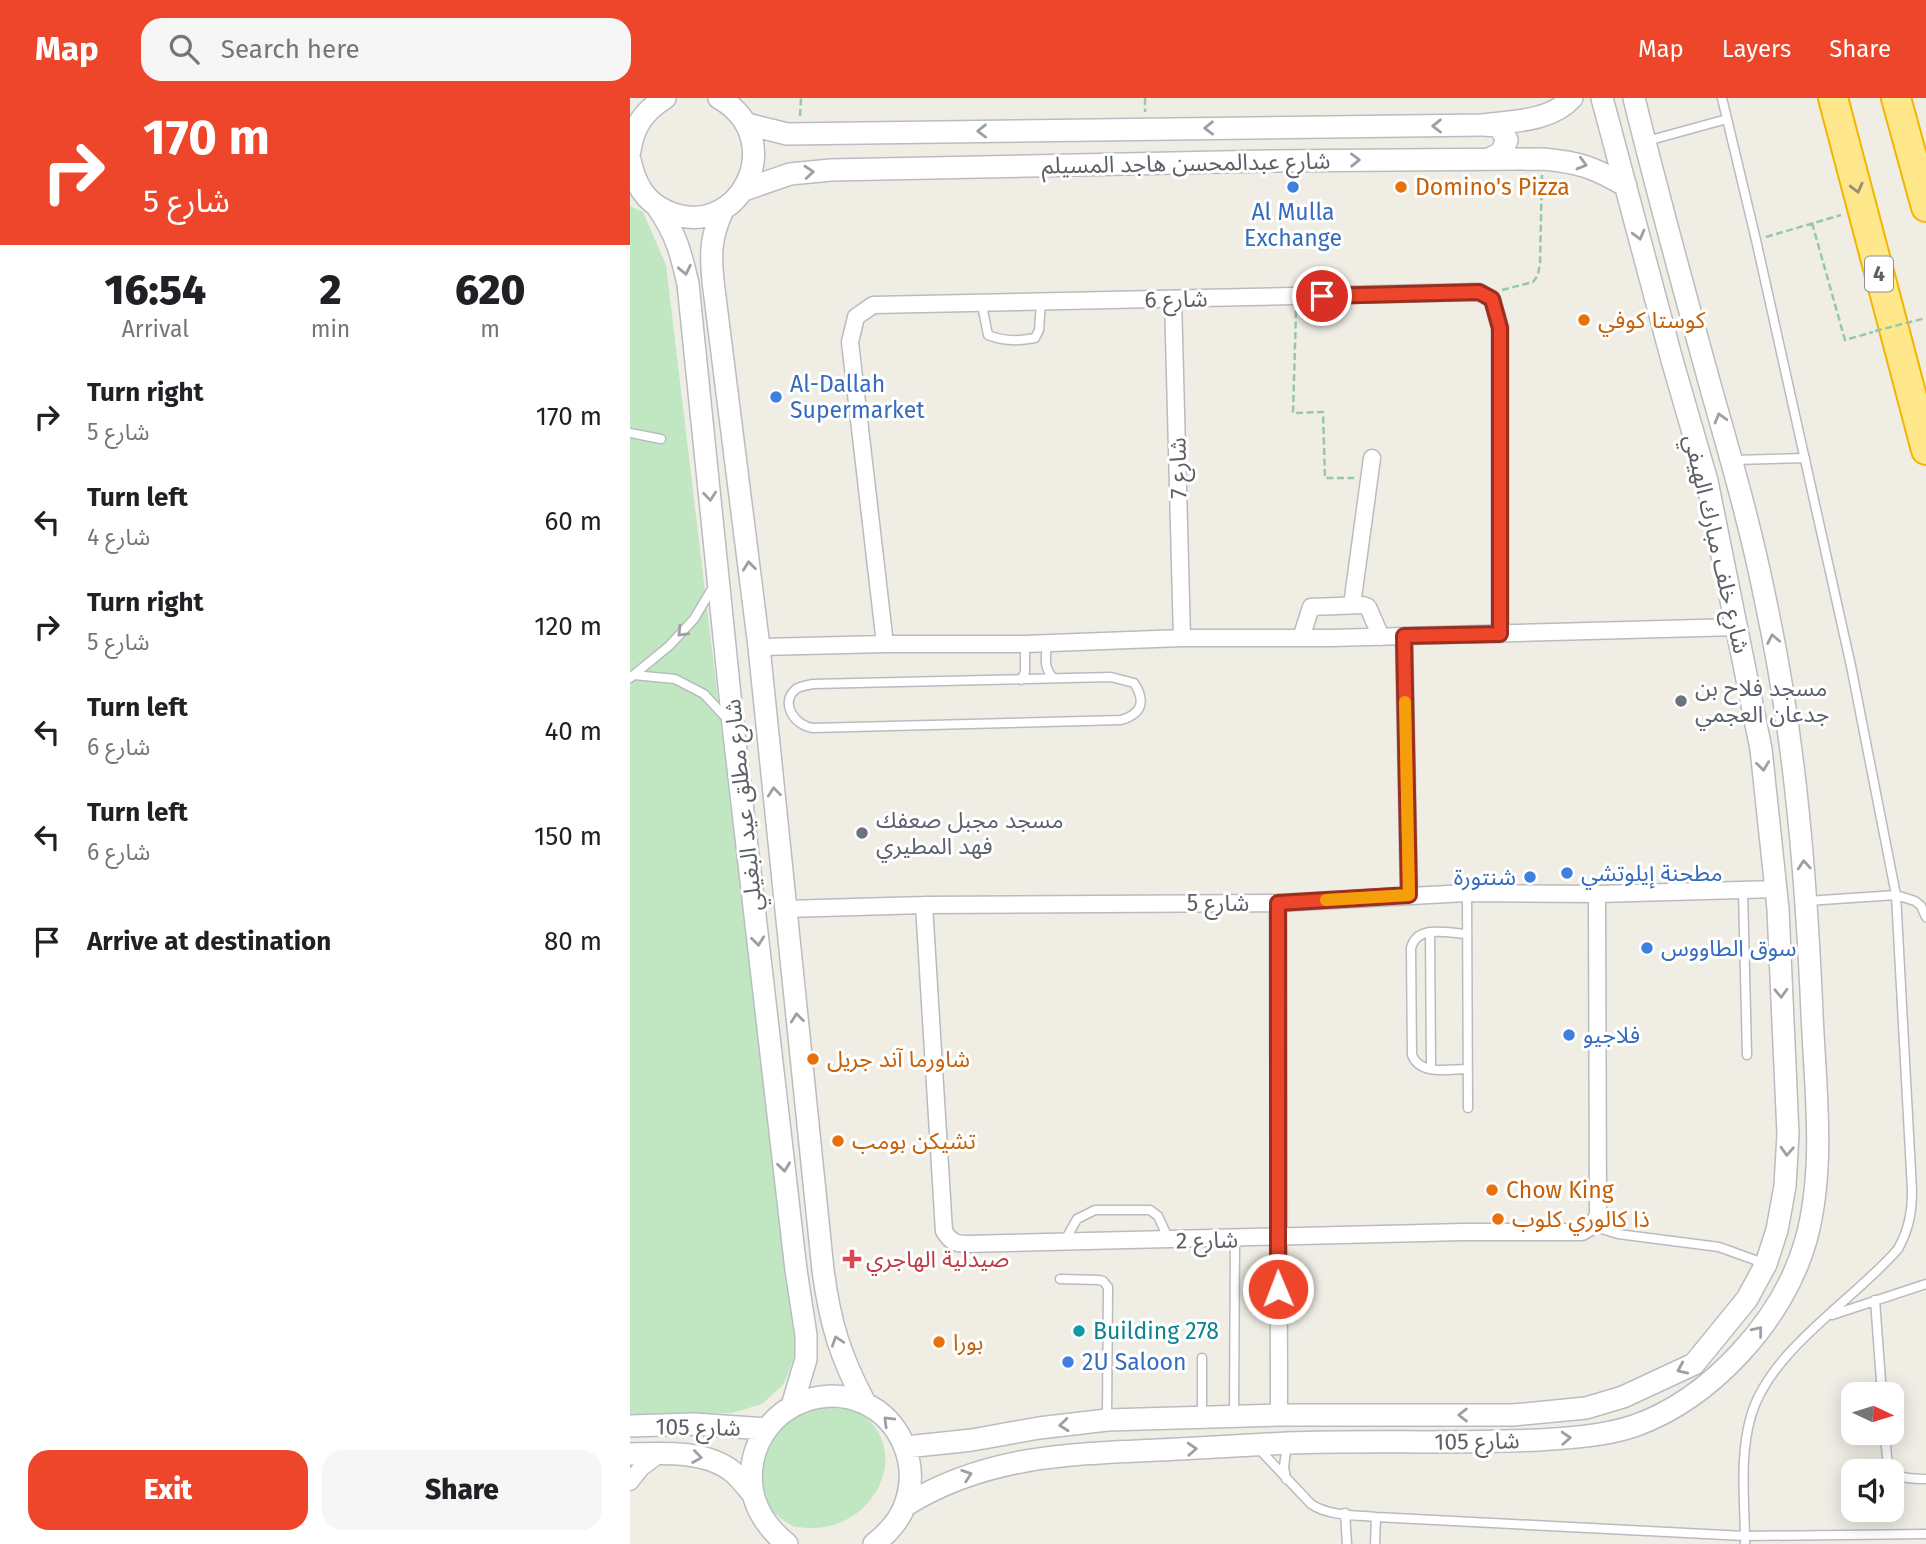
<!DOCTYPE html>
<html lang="en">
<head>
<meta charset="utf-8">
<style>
  body { margin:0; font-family:"Fira Sans","Noto Sans Arabic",sans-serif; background:#f6f6f6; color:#202124; height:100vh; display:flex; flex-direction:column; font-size:26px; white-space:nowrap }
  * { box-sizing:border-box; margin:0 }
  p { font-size:23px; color:#757577 }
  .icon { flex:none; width:38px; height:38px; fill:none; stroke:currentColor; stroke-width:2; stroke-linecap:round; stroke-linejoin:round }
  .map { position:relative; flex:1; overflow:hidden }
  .side { display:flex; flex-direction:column; background:#fff; width:630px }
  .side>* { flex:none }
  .banner { background:#ee462b; color:#fff; overflow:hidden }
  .needle { width:46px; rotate:94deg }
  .fabs { position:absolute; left:1211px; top:1284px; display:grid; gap:14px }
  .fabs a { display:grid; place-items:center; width:63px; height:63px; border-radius:14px; background:#fff; box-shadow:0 4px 18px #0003; font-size:35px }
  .pin { position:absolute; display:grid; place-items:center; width:60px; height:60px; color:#fff; margin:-30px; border:4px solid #fff; border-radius:50%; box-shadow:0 2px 7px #0007 }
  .me { position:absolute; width:77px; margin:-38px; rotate:359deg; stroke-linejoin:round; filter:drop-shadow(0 0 5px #0008) }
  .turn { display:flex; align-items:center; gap:24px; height:147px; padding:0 28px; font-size:32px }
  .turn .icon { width:91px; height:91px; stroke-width:2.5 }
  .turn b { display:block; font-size:49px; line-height:60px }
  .eta { display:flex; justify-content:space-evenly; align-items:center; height:119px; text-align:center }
  .eta b { font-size:42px; font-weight:800; line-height:49px }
  .action { display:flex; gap:14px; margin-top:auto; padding:14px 28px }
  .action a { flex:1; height:80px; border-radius:21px; background:#ee462b; color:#fff; font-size:28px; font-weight:800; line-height:80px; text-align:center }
  .action a+a { background:#f6f6f6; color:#202124 }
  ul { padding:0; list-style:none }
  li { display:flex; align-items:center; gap:21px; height:105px; padding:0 28px }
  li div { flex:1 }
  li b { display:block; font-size:26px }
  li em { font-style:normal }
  header { display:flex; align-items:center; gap:42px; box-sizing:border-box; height:98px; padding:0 35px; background:#ee462b; color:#fff }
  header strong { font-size:33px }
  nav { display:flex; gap:38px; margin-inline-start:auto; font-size:24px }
  .search { width:490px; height:63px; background:#f6f6f6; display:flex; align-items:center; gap:18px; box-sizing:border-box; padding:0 24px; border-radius:21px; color:#757577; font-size:26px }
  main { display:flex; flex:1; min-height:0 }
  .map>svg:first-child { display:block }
  .green { fill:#c0e7c2 }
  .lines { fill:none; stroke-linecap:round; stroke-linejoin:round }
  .lane-casing { stroke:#b9bbc0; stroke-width:11 }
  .street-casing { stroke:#b9bbc0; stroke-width:19 }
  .secondary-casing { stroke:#b9bcc2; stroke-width:24 }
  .highway-casing { stroke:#f3b500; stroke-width:32 }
  .path { stroke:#98c8a9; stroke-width:2.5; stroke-dasharray:7 3.5; stroke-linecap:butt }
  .lane { stroke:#fff; stroke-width:8 }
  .street { stroke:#fff; stroke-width:16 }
  .secondary { stroke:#fff; stroke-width:21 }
  .highway { stroke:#ffe88b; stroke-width:28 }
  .path-bridge { stroke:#98c8a9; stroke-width:2.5; stroke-dasharray:7 3.5; stroke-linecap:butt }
  .oneway { stroke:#9d9fa3 }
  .oneway2 { stroke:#958f72 }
  .route-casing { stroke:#9b2e1c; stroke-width:18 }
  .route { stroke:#ee462b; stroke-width:12 }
  .slow { stroke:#f59e0b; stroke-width:12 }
  .shop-dot { fill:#3f7fe0; stroke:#fff; stroke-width:2.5 }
  .food-dot { fill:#e8710a; stroke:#fff; stroke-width:2.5 }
  .worship-dot { fill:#6b7280; stroke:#fff; stroke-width:2.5 }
  .health-dot { fill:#e0444e; stroke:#fff; stroke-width:2.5 }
  .culture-dot { fill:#0f9aa8; stroke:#fff; stroke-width:2.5 }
  .labels { text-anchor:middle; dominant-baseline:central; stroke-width:6; stroke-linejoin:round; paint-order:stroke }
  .shield { fill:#fff; stroke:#8d8f93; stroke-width:2 }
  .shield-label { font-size:21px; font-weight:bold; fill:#5c5f65 }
  .street-label { font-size:23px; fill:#5c5f65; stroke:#fff }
  .food-label { font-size:23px; fill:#c56008; stroke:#fff; text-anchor:start }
  .shop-label { font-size:23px; fill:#366cbe; stroke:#fff; text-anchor:start }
  .worship-label { font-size:23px; fill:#5b616d; stroke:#fff; text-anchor:start }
  .health-label { font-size:23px; fill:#be3a42; stroke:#fff; text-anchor:start }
  .culture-label { font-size:23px; fill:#0d838f; stroke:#fff; text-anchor:start }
</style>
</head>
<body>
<header>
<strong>Map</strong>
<div class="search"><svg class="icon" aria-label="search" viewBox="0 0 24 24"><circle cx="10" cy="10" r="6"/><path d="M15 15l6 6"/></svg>Search here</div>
<nav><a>Map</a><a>Layers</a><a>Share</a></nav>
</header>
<main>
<section class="side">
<div class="banner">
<div class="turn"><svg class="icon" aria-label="right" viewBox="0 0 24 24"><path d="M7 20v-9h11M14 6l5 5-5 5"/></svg><div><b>170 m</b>شارع 5</div></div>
</div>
<div class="eta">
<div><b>16:54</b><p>Arrival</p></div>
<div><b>2</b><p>min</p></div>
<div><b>620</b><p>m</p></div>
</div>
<ul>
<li><svg class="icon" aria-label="right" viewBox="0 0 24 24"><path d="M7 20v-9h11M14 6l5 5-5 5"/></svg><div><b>Turn right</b><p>شارع 5</p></div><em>170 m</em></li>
<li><svg class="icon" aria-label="left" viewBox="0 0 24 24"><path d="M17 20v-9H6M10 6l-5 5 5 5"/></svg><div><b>Turn left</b><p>شارع 4</p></div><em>60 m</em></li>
<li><svg class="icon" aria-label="right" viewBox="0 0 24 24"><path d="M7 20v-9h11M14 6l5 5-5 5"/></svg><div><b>Turn right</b><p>شارع 5</p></div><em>120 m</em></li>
<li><svg class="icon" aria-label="left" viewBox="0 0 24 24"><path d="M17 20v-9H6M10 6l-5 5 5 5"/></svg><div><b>Turn left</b><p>شارع 6</p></div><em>40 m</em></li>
<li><svg class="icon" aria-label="left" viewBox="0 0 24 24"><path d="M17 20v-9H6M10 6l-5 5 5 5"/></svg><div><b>Turn left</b><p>شارع 6</p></div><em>150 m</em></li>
<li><svg class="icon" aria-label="arrive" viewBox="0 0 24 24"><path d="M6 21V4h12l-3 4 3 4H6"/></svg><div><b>Arrive at destination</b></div><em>80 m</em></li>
</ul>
<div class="action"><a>Exit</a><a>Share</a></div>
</section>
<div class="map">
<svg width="1296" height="1446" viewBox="0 0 1296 1446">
  <rect width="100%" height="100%" fill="#efede4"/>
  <path class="green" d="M0 108 13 114 36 167 166 1254 154 1286 132 1306 102 1315 0 1317Z
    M175 1305C188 1306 206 1304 218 1309 293 1341 245 1446 163 1428 149 1421 132 1406 128 1389 126 1376 129 1359 129 1346Z"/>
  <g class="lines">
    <defs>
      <path id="lane" d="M1092 0 1126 142 1221 568 1266 797 1282 1092C1282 1114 1279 1131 1268 1151 1224 1202 1140 1252 1121 1318 1109 1359 1115 1404 1115 1446
        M1017 43 1097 21
        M352 207 358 237C372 243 390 243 405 240L409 232 411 205
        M0 335 31 341
        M1104 362 1175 360
        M417 545C416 559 413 569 423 580
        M4 577 45 581 74 596 98 622
        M481 579 504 585C516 603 512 616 491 622L183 630C165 628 149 605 166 591 170 588 178 587 183 586Z
        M0 580 39 548 64 521 83 489
        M391 582 395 574V546
        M1113 793 1117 957
        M837 795 838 1010
        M1177 803 1266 797 1285 803 1291 808 1296 819
        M800 834 801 971
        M837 971C819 971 790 978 782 957L781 850C787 826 819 835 837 836
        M962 1128 988 1136 1089 1149 1136 1166
        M434 1144 447 1121 465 1112H520L528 1118 539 1142
        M430 1181 469 1182 473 1183 478 1189 477 1320
        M1245 1202 1252 1297
        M1202 1217 1296 1186
        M572 1317V1260
        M604 1317 605 1141
        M1255 1335C1258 1372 1255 1381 1296 1381
        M628 1350 681 1406C698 1418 725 1417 746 1419L1115 1438 1296 1436
        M656 1381 654 1369 657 1345
        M715 1415 717 1446
        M745 1446 746 1419"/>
      <path id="street" d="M543 201 552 540
        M722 507 742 360
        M774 538 779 798
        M671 540 681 509 733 507 738 509 751 539
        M255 546 220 244 226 219 243 207 849 194 862 201 870 230V536
        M129 549 255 546H395L552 540H701L1107 529
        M648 805 649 1317
        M294 807 314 1133C320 1143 325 1146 337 1146L833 1134H952L962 1128 968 1117 967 796
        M156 811 294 807 648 805 837 795 967 796 1147 791
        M0 1384 11 1370 31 1355"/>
      <path id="secondary" d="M117 26 157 36 852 27C882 23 920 24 942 0
        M853 27 869 28 877 42 871 55 859 61
        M0 53C3 29 14 13 35 0
        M0 62C5 85 14 103 36 113 109 146 161 41 89 0
        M114 92 160 76 201 72 639 63 913 61C949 64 965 70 996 88
        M28 110C46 136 51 155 58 186L103 627 166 1172 176 1237V1261L162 1308
        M94 110C81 137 80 153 83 183L129 549 193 1172C200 1225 210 1258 235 1305
        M0 1328 64 1326 136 1331
        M276 1349 342 1342 409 1330 477 1322 649 1317H883L956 1310 993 1299 1064 1266 1117 1201 1136 1166 1147 1132 1155 1088 1158 1036 1148 811 1131 651 1077 383 1042 262 972 0
        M0 1356C33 1355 76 1352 103 1374 110 1380 116 1388 122 1395
        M276 1407C362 1354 451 1356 549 1351 585 1349 621 1347 658 1345 741 1342 824 1346 908 1342 940 1340 974 1338 1004 1328 1081 1301 1154 1221 1176 1142 1196 1069 1185 990 1182 915 1176 777 1165 640 1136 505 1122 434 1102 364 1082 294 1055 196 1028 98 1004 0
        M157 1446C131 1425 116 1397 123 1362 133 1313 187 1284 234 1305 271 1322 289 1366 276 1404 271 1421 258 1435 244 1446"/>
      <path id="highway" d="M1203 0 1296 352
        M1266 0 1296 109"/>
    </defs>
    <use href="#lane" class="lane-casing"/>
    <use href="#street" class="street-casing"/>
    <use href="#secondary" class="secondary-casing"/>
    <use href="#highway" class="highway-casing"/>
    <path class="path" d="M515 0V14
      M170 18 171 0
      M1182 125 1215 242 1243 234
      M1136 139 1211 117
      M872 192 903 184 908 177 910 165 912 77
      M666 213 663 315 693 314 695 380H724"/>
    <use href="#lane" class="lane"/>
    <use href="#street" class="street"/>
    <use href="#secondary" class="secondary"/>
    <use href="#highway" class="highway"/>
    <path class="path-bridge" d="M1245 233 1296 220"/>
  </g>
  <defs><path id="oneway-chevron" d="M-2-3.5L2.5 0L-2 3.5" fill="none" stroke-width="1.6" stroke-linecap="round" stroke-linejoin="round" transform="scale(1.75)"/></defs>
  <g class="oneway">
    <use href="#oneway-chevron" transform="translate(807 28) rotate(179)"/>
    <use href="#oneway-chevron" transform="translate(579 30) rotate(179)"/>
    <use href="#oneway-chevron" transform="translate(352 33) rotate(179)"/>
    <use href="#oneway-chevron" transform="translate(725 62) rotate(-1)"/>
    <use href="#oneway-chevron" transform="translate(952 66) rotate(16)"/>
    <use href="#oneway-chevron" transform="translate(179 74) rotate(-5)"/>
    <use href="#oneway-chevron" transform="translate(1009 137) rotate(75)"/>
    <use href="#oneway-chevron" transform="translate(55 172) rotate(78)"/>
    <use href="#oneway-chevron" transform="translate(1090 320) rotate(-106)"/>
    <use href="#oneway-chevron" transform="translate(80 398) rotate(84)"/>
    <use href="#oneway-chevron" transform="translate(119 468) rotate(-97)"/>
    <use href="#oneway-chevron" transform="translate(52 534) rotate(134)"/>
    <use href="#oneway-chevron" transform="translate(1143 541) rotate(-101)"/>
    <use href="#oneway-chevron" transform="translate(1133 668) rotate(83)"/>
    <use href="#oneway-chevron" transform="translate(144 694) rotate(-96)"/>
    <use href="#oneway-chevron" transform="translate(1174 767) rotate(-94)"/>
    <use href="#oneway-chevron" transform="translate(128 843) rotate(83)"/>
    <use href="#oneway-chevron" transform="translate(1151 895) rotate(88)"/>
    <use href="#oneway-chevron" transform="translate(167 920) rotate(-96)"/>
    <use href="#oneway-chevron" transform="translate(1157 1053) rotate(93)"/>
    <use href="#oneway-chevron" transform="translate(154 1069) rotate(83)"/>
    <use href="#oneway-chevron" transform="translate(1128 1233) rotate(-51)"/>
    <use href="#oneway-chevron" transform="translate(207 1243) rotate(-109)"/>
    <use href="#oneway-chevron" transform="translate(1052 1271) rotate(156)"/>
    <use href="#oneway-chevron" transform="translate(833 1317) rotate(180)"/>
    <use href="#oneway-chevron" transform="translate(258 1323) rotate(-135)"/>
    <use href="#oneway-chevron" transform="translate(434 1327) rotate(174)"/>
    <use href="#oneway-chevron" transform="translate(936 1340) rotate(-3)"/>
    <use href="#oneway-chevron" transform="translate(562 1351) rotate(-3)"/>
    <use href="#oneway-chevron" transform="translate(67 1359) rotate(8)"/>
    <use href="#oneway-chevron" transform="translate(337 1377) rotate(-19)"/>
  </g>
  <use class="oneway2" href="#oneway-chevron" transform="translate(1227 90) rotate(76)"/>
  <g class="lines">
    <defs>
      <path id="route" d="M648 1191V805L779 797 774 538 870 536V230L862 201 849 194 692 198"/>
    </defs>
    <use href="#route" class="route-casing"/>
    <use href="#route" class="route"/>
    <path class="slow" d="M696 802 779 797 775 604"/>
  </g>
  <g class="shop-dot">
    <circle cx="663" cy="89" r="7"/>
    <circle cx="146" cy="299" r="7"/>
    <circle cx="937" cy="775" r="7"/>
    <circle cx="900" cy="779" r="7"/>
    <circle cx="1017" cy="850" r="7"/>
    <circle cx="939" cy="937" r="7"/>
    <circle cx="438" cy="1264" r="7"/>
  </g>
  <g class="food-dot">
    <circle cx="771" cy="89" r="7"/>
    <circle cx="954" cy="222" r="7"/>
    <circle cx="183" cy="961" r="7"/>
    <circle cx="208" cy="1043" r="7"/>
    <circle cx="862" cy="1092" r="7"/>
    <circle cx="868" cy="1121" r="7"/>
    <circle cx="309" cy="1244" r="7"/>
  </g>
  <g class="worship-dot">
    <circle cx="1051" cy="603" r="7"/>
    <circle cx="232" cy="735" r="7"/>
  </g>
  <path class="health-dot" d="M218.5 1150.5h7v7h7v7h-7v7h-7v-7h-7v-7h7z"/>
  <circle class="culture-dot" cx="449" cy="1233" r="7"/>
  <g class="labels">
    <rect class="shield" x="1235" y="158.5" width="28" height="35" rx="5"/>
    <g class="shield-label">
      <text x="1249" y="176">4</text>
    </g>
    <g class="street-label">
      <text transform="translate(556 65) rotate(-1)">شارع عبدالمحسن هاجد المسيلم</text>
      <text transform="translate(546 201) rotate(-1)">شارع 6</text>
      <text transform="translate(548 370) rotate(-91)">شارع 7</text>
      <text transform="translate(1087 446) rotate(77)">شارع خلف مبارك الهيفي</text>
      <text transform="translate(113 707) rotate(-96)">شارع مطلق عيد البغيلي</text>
      <text x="588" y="805">شارع 5</text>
      <text transform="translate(577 1142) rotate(-1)">شارع 2</text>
      <text transform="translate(68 1329) rotate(1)">شارع 105</text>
      <text transform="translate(847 1343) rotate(-1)">شارع 105</text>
    </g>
    <g class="food-label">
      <text x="785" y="89">Domino's Pizza</text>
      <text x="968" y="222">كوستا كوفي</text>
      <text x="197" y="961">شاورما آند جريل</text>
      <text x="222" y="1043">تشيكن بومب</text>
      <text x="876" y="1092">Chow King</text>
      <text x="882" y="1121">ذا كالوري كلوب</text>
      <text x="323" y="1244">بورا</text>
    </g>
    <g class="shop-label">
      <text x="663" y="114" text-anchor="middle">Al Mulla<tspan x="663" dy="26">Exchange</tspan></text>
      <text x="160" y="286">Al-Dallah<tspan x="160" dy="26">Supermarket</tspan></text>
      <text x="951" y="775">مطحنة إيلوتشي</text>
      <text x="886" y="779" text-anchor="end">شنتورة</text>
      <text x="1031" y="850">سوق الطاووس</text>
      <text x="953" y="937">فلاجيو</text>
      <text x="452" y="1264">2U Saloon</text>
    </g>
    <g class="worship-label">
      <text x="1065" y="590">مسجد فلاح بن<tspan x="1065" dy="26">جدعان العجمي</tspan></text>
      <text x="246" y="722">مسجد مجبل صعفك<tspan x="246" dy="26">فهد المطيري</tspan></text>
    </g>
    <g class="health-label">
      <text x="236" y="1161">صيدلية الهاجري</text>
    </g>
    <g class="culture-label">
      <text x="463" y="1233">Building 278</text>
    </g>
  </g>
</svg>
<div class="fabs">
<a><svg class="needle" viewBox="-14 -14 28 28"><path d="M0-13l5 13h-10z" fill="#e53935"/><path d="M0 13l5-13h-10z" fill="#757577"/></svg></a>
<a><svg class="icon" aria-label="sound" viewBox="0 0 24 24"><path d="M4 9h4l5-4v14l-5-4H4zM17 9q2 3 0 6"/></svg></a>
</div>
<div class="pin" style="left:692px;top:198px;background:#d93025"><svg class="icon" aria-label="arrive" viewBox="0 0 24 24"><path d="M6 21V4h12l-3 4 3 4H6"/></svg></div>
<svg class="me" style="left:648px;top:1191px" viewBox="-20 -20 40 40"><circle r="17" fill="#ee462b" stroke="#fff" stroke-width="3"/><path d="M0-11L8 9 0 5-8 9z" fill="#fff"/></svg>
</div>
</main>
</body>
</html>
